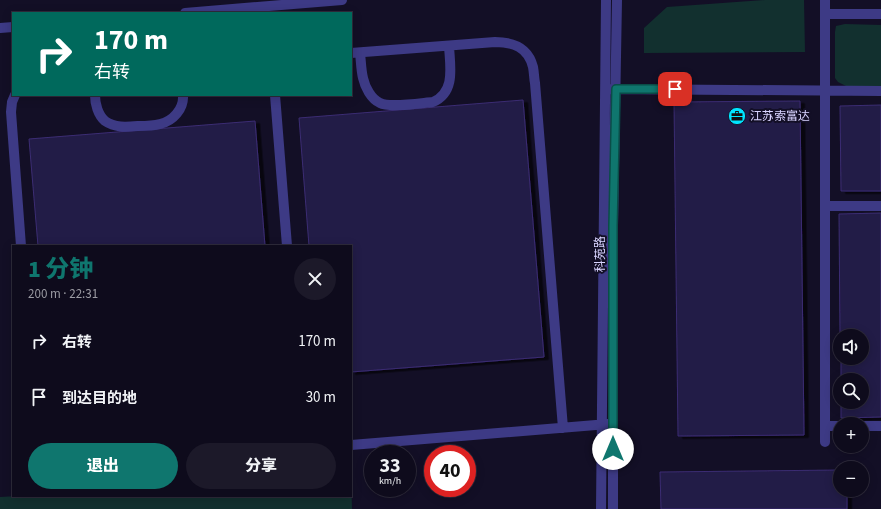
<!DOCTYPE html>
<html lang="zh">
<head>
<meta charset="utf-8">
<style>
  body { margin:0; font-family:"Source Sans 3","Noto Sans SC",sans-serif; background:#1c1929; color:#f1f3f6; height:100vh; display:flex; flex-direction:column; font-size:15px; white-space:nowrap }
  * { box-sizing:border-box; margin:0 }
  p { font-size:13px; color:#9b9ba3 }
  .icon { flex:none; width:22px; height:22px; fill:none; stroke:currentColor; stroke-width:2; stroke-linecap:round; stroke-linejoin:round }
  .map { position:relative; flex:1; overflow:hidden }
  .side { position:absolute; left:12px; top:245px; width:340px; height:252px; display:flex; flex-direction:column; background:#0e0b1c; border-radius:0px; box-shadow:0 2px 10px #0003,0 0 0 1px #2e2b3b }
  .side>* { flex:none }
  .hud { position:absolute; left:12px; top:12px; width:340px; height:84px; border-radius:0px; box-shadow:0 2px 10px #0003,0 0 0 1px #2e2b3b; background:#00695c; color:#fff; overflow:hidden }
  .tools { position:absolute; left:833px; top:329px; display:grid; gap:8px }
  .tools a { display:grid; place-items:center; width:36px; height:36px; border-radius:50%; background:#0e0b1c; box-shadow:0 2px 10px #0003,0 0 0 1px #2e2b3b; font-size:20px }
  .speed { position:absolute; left:364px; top:445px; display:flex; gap:8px; font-size:20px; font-weight:700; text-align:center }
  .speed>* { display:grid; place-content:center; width:52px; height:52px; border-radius:50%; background:#0e0b1c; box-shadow:0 2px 10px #0003,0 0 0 1px #2e2b3b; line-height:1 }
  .speed small { font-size:10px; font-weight:400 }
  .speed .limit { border:6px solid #d22; background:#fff; color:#111 }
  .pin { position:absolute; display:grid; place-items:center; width:34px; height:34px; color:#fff; margin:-17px; border-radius:8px; box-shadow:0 2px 6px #0006 }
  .me { position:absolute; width:44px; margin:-22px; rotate:0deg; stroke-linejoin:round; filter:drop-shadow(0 0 3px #0008) }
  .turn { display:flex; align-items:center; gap:14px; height:84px; padding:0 16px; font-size:18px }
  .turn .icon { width:52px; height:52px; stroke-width:2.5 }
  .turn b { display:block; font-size:28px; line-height:34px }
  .round { display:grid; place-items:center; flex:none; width:42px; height:42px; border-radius:21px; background:#1c1929 }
  .summary { display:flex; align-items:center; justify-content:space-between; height:68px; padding:0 16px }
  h1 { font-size:24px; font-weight:800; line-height:30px; color:#0f766e }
  .button { display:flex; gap:8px; margin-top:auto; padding:8px 16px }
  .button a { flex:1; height:46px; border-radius:24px; background:#0f766e; color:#fff; font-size:16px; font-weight:800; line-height:46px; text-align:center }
  .button a+a { background:#1c1929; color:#f1f3f6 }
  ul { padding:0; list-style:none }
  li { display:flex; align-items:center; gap:12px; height:56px; padding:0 16px }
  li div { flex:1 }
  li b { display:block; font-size:15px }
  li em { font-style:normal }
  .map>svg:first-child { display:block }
  .green { fill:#12302f }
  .building { fill:#241b47; stroke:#3b2d73; filter:url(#shadow) }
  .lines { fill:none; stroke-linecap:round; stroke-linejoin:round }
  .minor { stroke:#3d3a85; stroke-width:10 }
  .route-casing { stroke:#0a4d48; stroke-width:10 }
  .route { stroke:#0f766e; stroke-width:7 }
  .labels { text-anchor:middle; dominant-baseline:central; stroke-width:4; stroke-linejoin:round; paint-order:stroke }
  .poi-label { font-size:12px; fill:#d9d4ff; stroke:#130f26; text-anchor:start }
  .street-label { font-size:12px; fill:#d9d4ff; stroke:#130f26 }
</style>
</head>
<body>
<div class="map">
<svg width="881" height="509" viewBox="0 0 881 509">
  <defs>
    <filter id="shadow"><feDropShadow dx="4.5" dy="2.5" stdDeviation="0" flood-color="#0009"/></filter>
  </defs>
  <rect width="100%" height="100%" fill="#130f26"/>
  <path class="green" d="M765 0H804L805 52 644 53V28L667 7Z
    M845 24 881 25V86H846L838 82 835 78V32L836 26Z
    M351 474 352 509H0V497L19 496H351Z"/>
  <path class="building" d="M523 100 544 357 351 372V246H309L299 118Z
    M800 101 804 435 678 436 674 102Z
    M881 105V191H841L840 106Z
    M255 121 265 246H38L29 139Z
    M881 213V417L841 418V402H862V380H841V358H862V336H840L839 214Z
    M840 470V490H847V509H661L660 472Z"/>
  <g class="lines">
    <path class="minor" d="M825 0V442
      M185 13 342 0
      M825 14H881
      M0 28 13 27
      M351 53 495 42C513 42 528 47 533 67 534 72 534 78 535 83L563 428
      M360 53C361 61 361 70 363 78 365 87 371 99 380 103 390 108 421 103 433 102 456 92 450 66 449 46
      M610 89 881 91
      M15 95 12 102 11 112 21 246
      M95 95C95 104 98 115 105 121 115 128 126 127 138 126 145 126 153 126 160 124 173 121 184 109 183 95
      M275 95 287 246
      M825 206H881
      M825 426H840
      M862 426H881
      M351 445 608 424
      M601 509 606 0
      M613 509V226L617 0"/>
  </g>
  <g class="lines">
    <defs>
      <path id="route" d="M613 449V226L616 89H675"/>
    </defs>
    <use href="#route" class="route-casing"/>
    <use href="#route" class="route"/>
  </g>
  <defs>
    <symbol id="office-disc" viewBox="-11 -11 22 22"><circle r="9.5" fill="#00e5ff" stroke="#130f26"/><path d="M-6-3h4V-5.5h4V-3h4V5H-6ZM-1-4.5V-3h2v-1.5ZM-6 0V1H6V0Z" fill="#111"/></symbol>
  </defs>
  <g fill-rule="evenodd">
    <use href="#office-disc" x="727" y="106" width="20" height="20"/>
  </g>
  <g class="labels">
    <g class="poi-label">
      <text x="750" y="116">江苏索富达</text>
    </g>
    <g class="street-label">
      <text transform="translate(600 254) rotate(-90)">科苑路</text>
    </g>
  </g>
</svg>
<div class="tools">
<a><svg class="icon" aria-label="sound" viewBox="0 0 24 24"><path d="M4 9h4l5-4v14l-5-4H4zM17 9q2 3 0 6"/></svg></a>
<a><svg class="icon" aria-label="search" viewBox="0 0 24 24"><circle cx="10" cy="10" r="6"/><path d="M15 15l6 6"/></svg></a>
<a>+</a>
<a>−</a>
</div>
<div class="speed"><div>33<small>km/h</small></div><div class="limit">40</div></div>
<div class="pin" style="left:675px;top:89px;background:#d93025"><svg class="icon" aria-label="arrive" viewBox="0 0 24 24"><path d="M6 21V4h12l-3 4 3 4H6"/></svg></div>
<svg class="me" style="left:613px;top:449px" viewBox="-20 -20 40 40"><circle r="19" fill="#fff"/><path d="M0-13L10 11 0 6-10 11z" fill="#0f766e"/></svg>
<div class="hud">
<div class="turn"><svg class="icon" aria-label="right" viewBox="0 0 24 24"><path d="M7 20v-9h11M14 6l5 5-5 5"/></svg><div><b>170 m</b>右转</div></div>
</div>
<section class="side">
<div class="summary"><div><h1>1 分钟</h1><p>200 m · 22:31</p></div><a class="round"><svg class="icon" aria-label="close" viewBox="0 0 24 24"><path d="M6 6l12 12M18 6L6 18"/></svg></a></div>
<ul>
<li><svg class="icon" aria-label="right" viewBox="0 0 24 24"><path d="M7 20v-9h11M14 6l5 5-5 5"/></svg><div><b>右转</b></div><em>170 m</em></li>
<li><svg class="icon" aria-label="arrive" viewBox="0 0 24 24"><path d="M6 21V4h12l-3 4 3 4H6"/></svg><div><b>到达目的地</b></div><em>30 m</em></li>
</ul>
<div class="button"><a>退出</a><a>分享</a></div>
</section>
</div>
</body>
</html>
